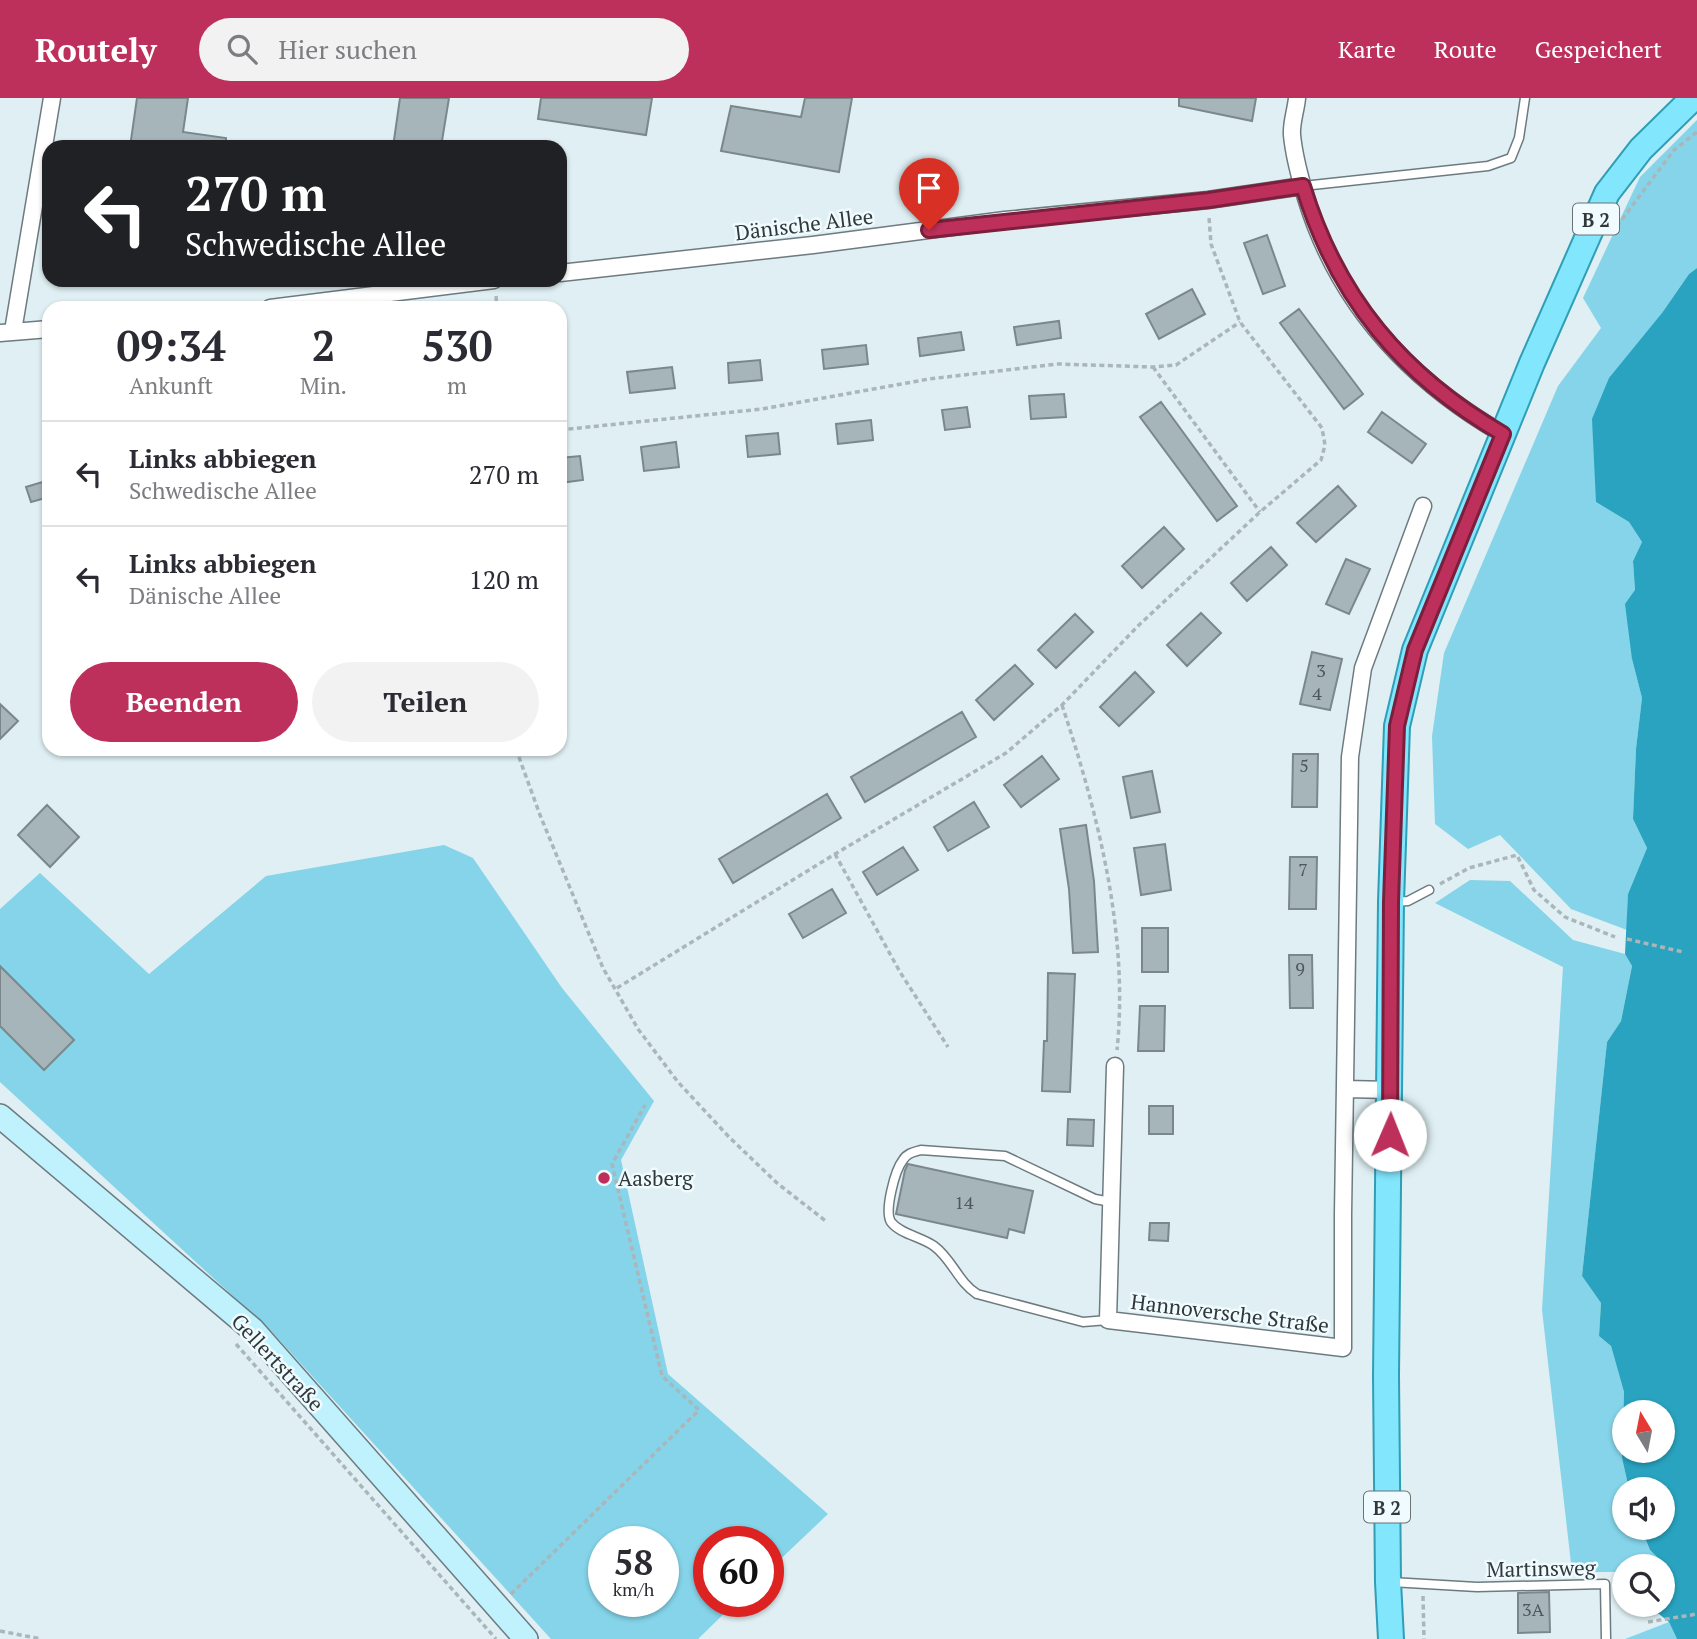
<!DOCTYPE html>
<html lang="de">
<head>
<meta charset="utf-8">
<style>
  body { margin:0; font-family:"PT Serif",serif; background:#f2f2f3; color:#2b2b33; height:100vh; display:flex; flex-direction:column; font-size:26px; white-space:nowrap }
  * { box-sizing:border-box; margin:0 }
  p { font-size:23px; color:#7c7c81 }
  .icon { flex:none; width:38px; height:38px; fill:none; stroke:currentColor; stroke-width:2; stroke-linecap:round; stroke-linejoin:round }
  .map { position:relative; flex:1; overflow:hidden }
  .panel { position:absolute; left:42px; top:203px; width:525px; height:455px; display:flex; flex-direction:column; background:#fff; border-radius:21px; box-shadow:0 2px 5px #0004 }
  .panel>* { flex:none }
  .banner { position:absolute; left:42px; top:42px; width:525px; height:147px; border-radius:21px; box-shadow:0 2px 5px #0004; background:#202124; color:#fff; overflow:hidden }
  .needle { width:46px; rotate:350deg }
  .controls { position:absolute; left:1612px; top:1302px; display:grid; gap:14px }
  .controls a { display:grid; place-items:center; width:63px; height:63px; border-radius:50%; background:#fff; box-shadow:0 2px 5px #0004; font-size:35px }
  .speed { position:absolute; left:588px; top:1428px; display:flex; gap:14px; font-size:35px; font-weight:700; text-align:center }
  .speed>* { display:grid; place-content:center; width:91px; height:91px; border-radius:50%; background:#fff; box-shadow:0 2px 5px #0004; line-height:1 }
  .speed small { font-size:18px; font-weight:400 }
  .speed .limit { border:10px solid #d22; background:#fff; color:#111 }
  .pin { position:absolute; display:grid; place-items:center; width:60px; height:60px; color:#fff; margin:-72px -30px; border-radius:50% 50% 50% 0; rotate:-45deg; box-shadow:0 0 7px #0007 }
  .pin .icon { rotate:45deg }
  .me { position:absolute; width:77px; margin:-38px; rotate:1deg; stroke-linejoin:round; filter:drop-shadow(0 0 5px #0008) }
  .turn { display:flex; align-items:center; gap:24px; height:147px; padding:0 28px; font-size:32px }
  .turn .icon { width:91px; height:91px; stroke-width:2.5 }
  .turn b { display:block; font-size:49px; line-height:60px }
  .eta { display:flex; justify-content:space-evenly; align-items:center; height:119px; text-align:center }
  .eta b { font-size:42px; font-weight:700; line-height:49px }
  .primary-button { display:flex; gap:14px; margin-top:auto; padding:14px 28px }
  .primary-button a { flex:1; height:80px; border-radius:42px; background:#be305c; color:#fff; font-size:28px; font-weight:700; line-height:80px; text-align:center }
  .primary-button a+a { background:#f2f2f3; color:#2b2b33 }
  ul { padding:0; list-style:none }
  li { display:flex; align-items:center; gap:21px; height:105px; padding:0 28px; border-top:2px solid #e1e1e2 }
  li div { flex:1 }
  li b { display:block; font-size:26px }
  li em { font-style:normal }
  header { display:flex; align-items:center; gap:42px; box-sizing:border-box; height:98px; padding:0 35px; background:#be305c; color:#fff }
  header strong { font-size:33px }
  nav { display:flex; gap:38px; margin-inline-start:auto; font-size:24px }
  .search { width:490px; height:63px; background:#f2f2f3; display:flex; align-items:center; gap:18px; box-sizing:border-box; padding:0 24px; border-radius:38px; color:#7c7c81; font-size:26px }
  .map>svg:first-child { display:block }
  .green { fill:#85d4e9; fill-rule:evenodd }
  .water { fill:#29a3bf; fill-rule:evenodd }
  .building { fill:#a6b5b9; stroke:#7a888c; stroke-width:2 }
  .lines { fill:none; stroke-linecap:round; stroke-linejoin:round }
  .lane-casing { stroke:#6d7b80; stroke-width:11 }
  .street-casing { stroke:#6d7b80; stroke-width:19 }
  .secondary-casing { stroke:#6d7b80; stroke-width:26 }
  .primary-casing { stroke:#2f9eb6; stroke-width:28 }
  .path { stroke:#a9b6ba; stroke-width:3.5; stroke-dasharray:5 3.5; stroke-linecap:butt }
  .lane { stroke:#fff; stroke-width:8 }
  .street { stroke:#fff; stroke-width:16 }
  .secondary { stroke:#c0f2fe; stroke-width:23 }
  .primary { stroke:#82e6fc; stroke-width:24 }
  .route-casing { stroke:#7c1f3c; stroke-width:18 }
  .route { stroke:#be305c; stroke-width:12 }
  .poi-dot { fill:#be305c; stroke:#effbff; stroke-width:2.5 }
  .labels { text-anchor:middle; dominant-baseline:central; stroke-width:5; stroke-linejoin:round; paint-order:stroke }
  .number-label { font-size:18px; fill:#4e5759 }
  .shield { fill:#effbff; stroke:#6a7274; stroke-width:2 }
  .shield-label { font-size:19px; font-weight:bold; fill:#313839 }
  .street-label { font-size:21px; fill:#313839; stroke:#effbff }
  .poi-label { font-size:21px; fill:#313839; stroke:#effbff; text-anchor:start }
</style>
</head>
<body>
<header>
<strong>Routely</strong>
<div class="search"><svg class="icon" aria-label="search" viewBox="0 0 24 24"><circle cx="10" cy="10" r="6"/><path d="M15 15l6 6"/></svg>Hier suchen</div>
<nav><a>Karte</a><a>Route</a><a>Gespeichert</a></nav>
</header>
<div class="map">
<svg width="1697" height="1541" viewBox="0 0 1697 1541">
  <rect width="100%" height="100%" fill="#dfeff3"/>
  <path class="green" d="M1697 22V170L1689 176 1662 215 1596 404 1629 424 1642 444 1633 463 1635 492 1632 561 1642 600 1636 651 1633 721 1647 750 1628 796 1627 832 1571 811 1500 737 1468 751 1435 726 1432 638 1444 555 1558 288 1601 230 1583 200 1640 79Z
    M444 747 473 760 562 890 654 1003 621 1062 668 1276 828 1416 768 1473V1444H709V1503H737L698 1541H551L273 1235 0 984V811L40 775 149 876 266 778ZM604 1444H663V1503H604Z
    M1470 782 1510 783 1573 842 1625 856 1632 868 1621 923 1607 944 1582 1178 1601 1205 1599 1238 1611 1248 1624 1294 1622 1360 1629 1391H1624V1430H1641L1650 1452 1669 1470 1663 1488 1662 1468H1624V1479L1619 1474H1572L1542 1212 1563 869 1435 805Z
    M1669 1524 1677 1541H1625Z"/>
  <path class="water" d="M1697 170V1541H1677L1669 1524 1654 1512 1656 1507H1662L1663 1488 1668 1470 1650 1452 1641 1430H1662V1391H1629L1622 1360 1624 1294 1611 1248 1599 1238 1601 1205 1582 1178 1607 944 1621 923 1632 868 1625 856 1628 796 1647 750 1633 721 1636 651 1642 600 1632 561 1625 506 1635 492 1633 463 1642 444 1629 424 1596 404 1592 321 1609 280 1662 215 1689 176ZM1624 1314H1662V1353H1624Z"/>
  <path class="building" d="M137 0H188L183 34 226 40V49H130Z
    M400 0H449L441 49H393Z
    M541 0H652L646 37 538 21Z
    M805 0H852L839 74 721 53 731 8 801 19Z
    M1179 0H1256L1252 23 1179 8Z
    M1267 137 1285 188 1263 196 1244 145Z
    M1192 191 1205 216 1159 241 1146 216Z
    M1299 211 1363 296 1344 311 1280 225Z
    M1059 223 1061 240 1017 247 1014 229Z
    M961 234 964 252 920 258 918 240Z
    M866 247 868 266 824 271 822 252Z
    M760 262 762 282 729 285 728 265Z
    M672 269 675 290 630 295 627 274Z
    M1064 296 1066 319 1031 321 1029 298Z
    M1161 304 1237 408 1217 423 1140 319Z
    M967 309 970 329 945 332 942 312Z
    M1382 314 1426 346 1412 365 1368 334Z
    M871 322 873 342 838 346 836 326Z
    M778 335 780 356 748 359 746 338Z
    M676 344 679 369 644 373 641 349Z
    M580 358 583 382 560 385V360Z
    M49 382V399L31 404 26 389Z
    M1338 388 1356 408 1316 444 1297 425Z
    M1164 429 1184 451 1142 490 1122 468Z
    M1271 449 1287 467 1247 503 1231 485Z
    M1346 461 1370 471 1349 516 1326 506Z
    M1201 515 1221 535 1187 568 1167 547Z
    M1075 516 1093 534 1056 570 1038 552Z
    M1312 554 1342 561 1330 612 1300 606Z
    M1015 567 1033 586 994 622 976 602Z
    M1135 574 1154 594 1119 628 1100 609Z
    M0 606 18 623 0 641Z
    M962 614 976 639 865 704 851 679Z
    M1293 656H1318L1317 709H1292Z
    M1042 658 1059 681 1021 709 1004 687Z
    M1152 673 1160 714 1131 720 1123 679Z
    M827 696 841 720 733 785 719 761Z
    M974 704 989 729 948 753 934 729Z
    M47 707 79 739 50 769 18 737Z
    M1086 727 1094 783 1098 854 1073 855 1069 791 1060 731Z
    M1165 746 1171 792 1141 797 1134 750Z
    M903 749 918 772 877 797 863 774Z
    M1290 759H1317L1316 811H1289Z
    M832 791 846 815 803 840 789 816Z
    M1142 830H1168V874H1142Z
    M1289 857H1312L1313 910H1290Z
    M0 868 74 942 44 972 0 928Z
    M1048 875 1075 876 1070 994 1042 993 1044 943H1047Z
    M1140 908H1165L1164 953H1138Z
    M1149 1008H1173V1036H1149Z
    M1068 1021 1094 1022 1093 1048 1067 1047Z
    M908 1066 1033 1093 1024 1135 1009 1131 1007 1140 896 1116 905 1072Z
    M1150 1125H1169L1168 1143 1149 1142Z
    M1549 1494 1550 1534 1518 1535V1495Z"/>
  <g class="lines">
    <defs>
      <path id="lane" d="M1303 88 1488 68 1511 60 1519 40 1525 0
        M1394 804 1408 803 1429 792
        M1108 1222 1083 1224 977 1196C958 1184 952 1161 934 1148 922 1139 900 1136 891 1124 884 1113 895 1072 903 1062 907 1055 914 1054 921 1052L1005 1058 1095 1101 1111 1104
        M1391 1484 1477 1489 1605 1486 1606 1541"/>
      <path id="street" d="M1297 0C1296 12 1291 25 1292 37 1294 58 1300 80 1306 100 1338 205 1409 282 1503 336
        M560 175 813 147 1005 122 1208 102 1303 88
        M270 210 494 182
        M13 233 52 0
        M0 235 49 231
        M1115 968 1108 1222 1343 1250V1116L1350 659 1363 570 1423 408
        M1346 991 1390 992"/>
      <path id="secondary" d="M0 1018 253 1232 526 1541"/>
      <path id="primary" d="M1391 1541 1388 1484 1386 1278 1391 804 1397 628 1415 552 1532 265 1607 95 1641 51 1693 0"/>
    </defs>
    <use href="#lane" class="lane-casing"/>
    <use href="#street" class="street-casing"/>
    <use href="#secondary" class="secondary-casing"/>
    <use href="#primary" class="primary-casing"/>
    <path class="path" d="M1617 128 1674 52 1697 34
      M496 198 497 210
      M1153 269 1260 414
      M560 332 762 311 929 281 1058 266 1153 269 1176 267 1240 224
      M1062 607C1098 716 1129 836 1117 952
      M516 651 540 717 603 870 638 931 678 984 729 1039 777 1085 827 1124
      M835 756 900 874 948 949
      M1440 786 1469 770 1517 757 1534 792 1565 819 1615 839
      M1627 841 1683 854
      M617 890 835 756 1006 655 1062 607 1139 527 1260 414 1321 362 1325 347 1322 330 1240 224 1211 146 1209 119
      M236 1246 496 1541
      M511 1496 699 1312 662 1278 612 1066 645 1007
      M1423 1498 1424 1541
      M1648 1524 1697 1516
      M0 1533 41 1541"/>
    <use href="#lane" class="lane"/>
    <use href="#street" class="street"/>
    <use href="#secondary" class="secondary"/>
    <use href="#primary" class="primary"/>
  </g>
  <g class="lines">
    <defs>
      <path id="route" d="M929 132 1209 102 1303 88C1337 200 1403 278 1503 336L1415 552 1397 628 1391 804 1390 1037"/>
    </defs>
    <use href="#route" class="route-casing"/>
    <use href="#route" class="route"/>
  </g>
  <circle class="poi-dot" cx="604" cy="1080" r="7"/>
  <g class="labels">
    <g class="number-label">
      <text x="1321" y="572">3</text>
      <text x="1317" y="595">4</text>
      <text x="1304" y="667">5</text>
      <text x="1303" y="771">7</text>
      <text x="1300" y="870">9</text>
      <text x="964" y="1104">14</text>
      <text x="1533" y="1511">3A</text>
    </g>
    <g class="shield">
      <rect x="1573" y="105.5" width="46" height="31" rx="5"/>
      <rect x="1364" y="1393.5" width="46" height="31" rx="5"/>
    </g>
    <g class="shield-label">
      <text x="1596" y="121">B 2</text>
      <text x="1387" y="1409">B 2</text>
    </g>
    <g class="street-label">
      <text transform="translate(804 126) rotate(-7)">Dänische Allee</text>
      <text transform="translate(1230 1215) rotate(7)">Hannoversche Straße</text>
      <text transform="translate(278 1264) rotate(47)">Gellertstraße</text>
      <text transform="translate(1541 1470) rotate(-1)">Martinsweg</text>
    </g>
    <g class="poi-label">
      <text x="618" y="1080">Aasberg</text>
    </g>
  </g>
</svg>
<div class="controls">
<a><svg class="needle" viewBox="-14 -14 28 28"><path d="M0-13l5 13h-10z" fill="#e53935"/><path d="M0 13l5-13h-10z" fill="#7c7c81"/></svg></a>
<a><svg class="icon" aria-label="sound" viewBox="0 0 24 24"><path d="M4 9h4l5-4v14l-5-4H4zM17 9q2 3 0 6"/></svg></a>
<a><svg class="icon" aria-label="search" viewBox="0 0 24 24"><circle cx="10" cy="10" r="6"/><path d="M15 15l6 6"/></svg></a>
</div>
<div class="speed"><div>58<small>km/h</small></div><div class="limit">60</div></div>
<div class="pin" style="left:929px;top:132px;background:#d93025"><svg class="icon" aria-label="arrive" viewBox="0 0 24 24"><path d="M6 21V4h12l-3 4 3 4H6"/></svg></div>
<svg class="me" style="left:1390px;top:1037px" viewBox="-20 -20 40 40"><circle r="19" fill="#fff"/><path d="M0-13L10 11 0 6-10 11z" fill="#be305c"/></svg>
<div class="banner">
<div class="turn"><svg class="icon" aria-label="left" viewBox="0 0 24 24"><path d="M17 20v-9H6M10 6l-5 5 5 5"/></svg><div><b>270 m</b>Schwedische Allee</div></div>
</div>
<section class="panel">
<div class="eta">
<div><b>09:34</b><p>Ankunft</p></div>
<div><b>2</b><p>Min.</p></div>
<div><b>530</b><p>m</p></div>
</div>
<ul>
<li><svg class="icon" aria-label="left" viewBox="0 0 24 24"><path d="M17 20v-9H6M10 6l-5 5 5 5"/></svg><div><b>Links abbiegen</b><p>Schwedische Allee</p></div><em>270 m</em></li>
<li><svg class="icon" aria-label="left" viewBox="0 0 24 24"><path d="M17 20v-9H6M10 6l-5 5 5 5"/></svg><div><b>Links abbiegen</b><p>Dänische Allee</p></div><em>120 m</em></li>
</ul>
<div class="primary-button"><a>Beenden</a><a>Teilen</a></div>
</section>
</div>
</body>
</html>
